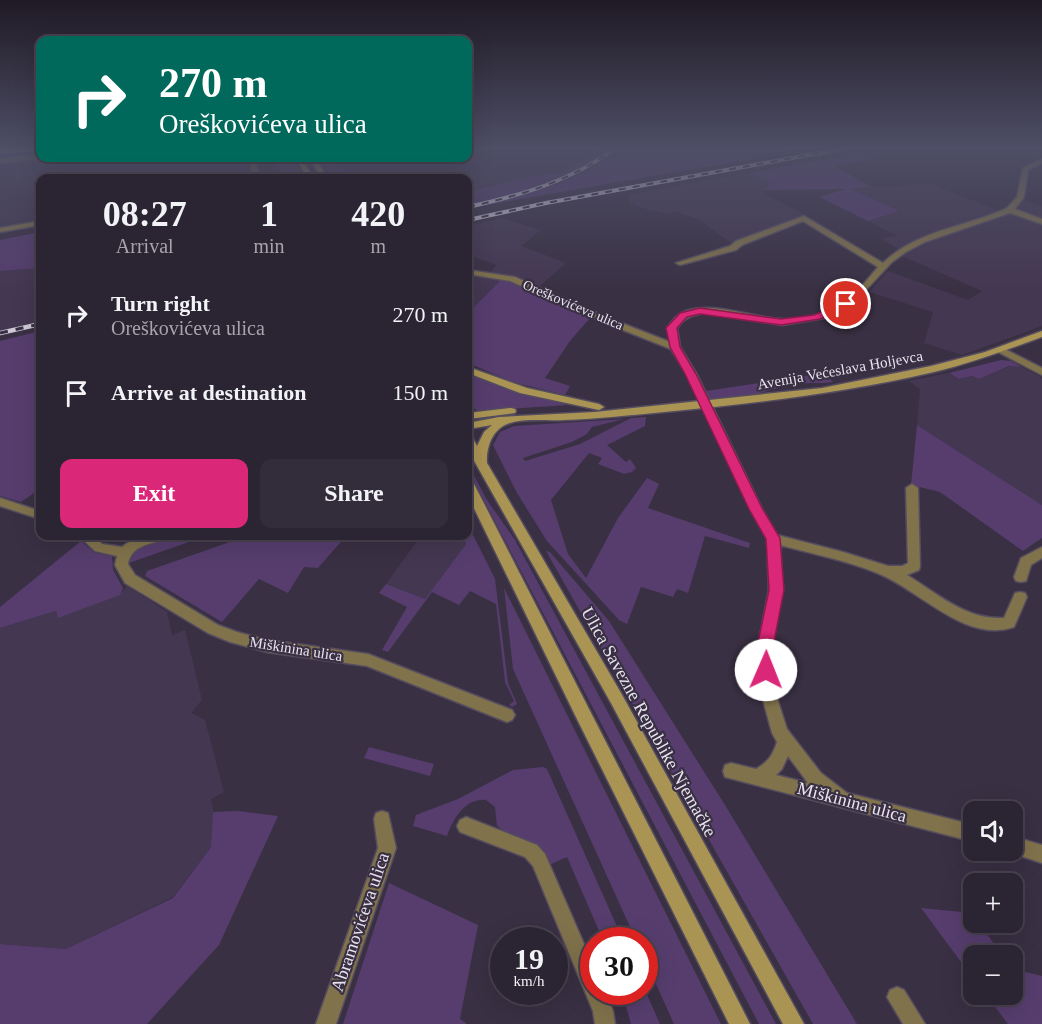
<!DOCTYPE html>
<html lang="en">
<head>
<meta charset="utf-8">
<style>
  body { margin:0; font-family:"Times New Roman",serif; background:#332c3a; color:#f1f3f6; height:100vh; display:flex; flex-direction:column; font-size:22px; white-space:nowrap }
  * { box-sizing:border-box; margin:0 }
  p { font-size:20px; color:#a6a4ac }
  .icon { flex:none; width:33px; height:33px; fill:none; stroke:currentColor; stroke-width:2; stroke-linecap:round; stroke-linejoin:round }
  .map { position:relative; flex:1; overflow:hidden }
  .panel { position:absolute; left:36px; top:174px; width:436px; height:366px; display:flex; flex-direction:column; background:#2b2432; border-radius:12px; box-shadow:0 6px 24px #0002,0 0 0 2px #47414d }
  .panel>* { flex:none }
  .guide { position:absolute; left:36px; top:36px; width:436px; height:126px; border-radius:12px; box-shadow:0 6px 24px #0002,0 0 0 2px #47414d; background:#00695c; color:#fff; overflow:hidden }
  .fabs { position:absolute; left:963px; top:801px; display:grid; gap:12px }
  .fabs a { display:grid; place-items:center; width:60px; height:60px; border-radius:12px; background:#2b2432; box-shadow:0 6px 24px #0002,0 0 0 2px #47414d; font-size:30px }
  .speed { position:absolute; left:490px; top:927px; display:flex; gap:12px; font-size:30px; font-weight:700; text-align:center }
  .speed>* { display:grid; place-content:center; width:78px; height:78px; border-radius:50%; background:#2b2432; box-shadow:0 6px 24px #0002,0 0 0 2px #47414d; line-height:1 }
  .speed small { font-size:15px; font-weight:400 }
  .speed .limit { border:9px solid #d22; background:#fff; color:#111 }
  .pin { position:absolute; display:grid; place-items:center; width:51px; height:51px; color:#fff; margin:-26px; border:3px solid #fff; border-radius:50%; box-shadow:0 2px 6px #0007 }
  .me { position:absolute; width:66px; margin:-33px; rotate:1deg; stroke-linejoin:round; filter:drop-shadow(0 0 4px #0008) }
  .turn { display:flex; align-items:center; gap:21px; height:126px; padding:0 24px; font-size:27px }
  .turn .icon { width:78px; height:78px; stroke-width:2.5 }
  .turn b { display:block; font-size:42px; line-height:51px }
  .eta { display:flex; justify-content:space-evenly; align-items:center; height:102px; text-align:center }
  .eta b { font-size:36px; font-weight:700; line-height:42px }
  .cta { display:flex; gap:12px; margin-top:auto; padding:12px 24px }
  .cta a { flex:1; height:69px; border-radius:12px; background:#db2777; color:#fff; font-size:24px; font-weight:700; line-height:69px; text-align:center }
  .cta a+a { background:#332c3a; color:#f1f3f6 }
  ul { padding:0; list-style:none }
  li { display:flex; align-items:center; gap:18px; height:78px; padding:0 24px }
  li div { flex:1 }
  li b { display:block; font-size:22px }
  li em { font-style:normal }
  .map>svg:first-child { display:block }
  .built { fill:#443751 }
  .green { fill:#563d6e }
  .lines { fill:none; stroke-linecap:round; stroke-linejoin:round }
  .street-casing { stroke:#554d5f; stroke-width:3 }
  .secondary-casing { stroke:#554d5f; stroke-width:3 }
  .highway-casing { stroke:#554d5f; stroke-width:3 }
  .street { fill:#80724b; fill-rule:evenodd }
  .secondary { fill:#aa9454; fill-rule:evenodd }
  .highway { fill:#e8c55e; fill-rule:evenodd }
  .rail-far1-casing { stroke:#cfc9d6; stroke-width:4 }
  .rail-casing { stroke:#cfc9d6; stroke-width:4.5 }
  .rail-far1 { stroke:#393043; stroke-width:2; stroke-dasharray:7; stroke-linecap:butt }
  .rail { stroke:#393043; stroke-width:3; stroke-dasharray:8; stroke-linecap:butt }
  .route { fill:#db2777; stroke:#8e194d; stroke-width:1.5 }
  .labels { text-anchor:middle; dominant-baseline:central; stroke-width:4.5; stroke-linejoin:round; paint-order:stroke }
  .far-street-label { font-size:14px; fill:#e9e3ef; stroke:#393043 }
  .street-label { font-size:15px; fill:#e9e3ef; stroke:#393043 }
  .near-street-label { font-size:18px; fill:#e9e3ef; stroke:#393043 }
</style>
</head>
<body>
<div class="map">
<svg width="1042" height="1024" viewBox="0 0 1042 1024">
  <rect width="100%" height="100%" fill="#393043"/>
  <path class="built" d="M468 147H602L589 158 561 172 540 175 468 192V178H351L334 158H468Z
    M40 158H250L252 176 250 178H40V221L0 229V163Z
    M749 173 768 180 769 184 764 190V194L804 214 731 243 698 219 676 212 666 214 644 209 631 203 628 198 629 195Z
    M932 184 999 211 1008 206 1016 209 1024 200 1042 206V326L962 355 924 343 933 312 869 292 888 271 968 300 982 291 902 256 906 254 881 238 898 236 868 221 898 211 849 188Z
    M502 218 541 230 521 246 566 263 539 287 506 275 468 313V273L486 276 497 265 468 255V226Z
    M40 268V326L0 336V271Z
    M1010 366 1022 367 1042 378V505L917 425 920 389 908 381 949 373 959 379 972 376 979 379Z
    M409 536H461L466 544 425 599 386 584 418 540Z
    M127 586 167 612 172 635 185 630 202 700 191 713 205 720 224 792 211 799 215 819 211 847 173 897 66 949 0 944V628L57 611 58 617 123 591Z"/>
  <path class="green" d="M602 147H612C571 181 518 193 468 205V192L540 175 561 172 589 158Z
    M619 147H820L487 205C532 192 584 181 619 147Z
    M867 152 873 159 833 166 872 187 851 189 899 211 868 221 819 197 846 189 764 190 769 184 768 180 749 173Z
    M274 158H294L304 178C283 179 282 176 274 158Z
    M320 158H334L351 178H332Z
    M40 232V268L0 271V240Z
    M502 279 591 317 570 341 545 378 570 386 565 395 513 382 468 363V313Z
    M40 331V489L21 502 0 496V341Z
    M1001 360 1011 361 1022 367 1009 366 979 379 972 376 959 379 949 373Z
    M824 373 833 382C822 384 810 382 799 384 771 387 738 404 709 398L706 391Z
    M468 374 509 390 568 405 477 411 468 401Z
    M646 417 645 426 607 445 626 462 630 459 636 468 632 472 624 474 598 464 602 458 589 453 551 500 568 554 586 578 618 518 647 478 659 484 648 508 750 543 749 548 705 536 688 593 677 589 673 597 641 587 627 624 619 620 547 541 517 493 493 445 500 432 514 426 624 419 592 427 587 434 572 442 523 458 525 461 580 444 631 418Z
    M917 425 1042 505V538L1023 551 940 492 911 485Z
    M468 464 487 500 515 540 776 1024H759L468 470Z
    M468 525 495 579 508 683 517 704 512 707 509 705 514 701 505 682 496 604 470 591 459 605 432 592 388 652 382 650 407 607 379 593 386 584 425 599 466 544 461 536H468Z
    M173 536H206L129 563 137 549Z
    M247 536H346L318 568 304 567 288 593 259 579 222 622 145 576 147 571Z
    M81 541 95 553 112 556 113 570 123 588 120 595 58 618 56 611 0 628V607Z
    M546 551 550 552 609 621 725 805 857 1024H813Z
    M504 588 721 1024H674L645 960V940H636L513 669Z
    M369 747 434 764 430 776 364 758Z
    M543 767 547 769 623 940H603L567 857 549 865 497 826 495 807 486 800C465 798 453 819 447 836L413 826 416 815 458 799 513 770Z
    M238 811 278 816 219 945 147 1024H0V944L66 949 173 898 211 847 213 812Z
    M389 883 478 925 460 1019 467 1024H343Z
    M921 908 973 913 974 922 979 923 1002 955 974 956 973 978Z
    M1013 969 1042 976V1024H1008L986 995 1012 994Z
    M645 990 660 1024H631L622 992Z"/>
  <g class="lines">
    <defs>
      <path id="street" d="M40 154 42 158 0 163V159Z
        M250 158H256L258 178H252Z
        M1042 159V163L1028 170 1024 197 1015 209 1042 219V224L1010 213 925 242 906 252 892 262 851 306 824 318 782 325 706 313C692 315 685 317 677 328L680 347 696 373 762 509 777 535 843 552 888 566H902L908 563 906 488 912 484 918 488 920 566 919 570 907 575C938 594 966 620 1004 618L1015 593 1020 592 1025 593 1027 597 1014 627C965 644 919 589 877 573 846 560 812 554 780 545L783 590 771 652 774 689 787 729 821 773 847 793 974 825V842L725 777 723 771 725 765 731 763 756 769C768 762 773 755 777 742L772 733 760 689 757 652 769 590 767 539 750 509 686 373 671 349 605 323 510 281 468 274V270L515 277 611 319 670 342 667 328C670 324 673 320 676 317 699 296 753 318 780 319 798 320 818 316 834 308 853 299 865 282 878 267L803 221 742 245 736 250 680 265 676 263 730 246 736 241 804 216 883 263C917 230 966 227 1007 208L1017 197 1023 168ZM788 756 808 783 776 775 782 769Z
        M40 221V225L0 232V228Z
        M1001 347 1042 368V375L998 352 996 350Z
        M0 498 40 511V519L0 506Z
        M79 536H93L102 544 122 547C135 536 150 536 167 536L165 539C148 545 132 545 128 564L135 575 218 625 237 632 267 640 368 654 512 710 515 715 512 720 507 722 367 666 267 652 230 642 208 633 125 583 115 565 117 556 95 551Z
        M1042 547V558L1031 565 1026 581 1021 582 1016 581 1014 577 1021 558Z
        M382 811 388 813 396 848 336 1024H316L378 848 374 819 376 813Z
        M466 817 537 845 545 854 594 967V992H605L613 1011 615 1024H595L593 1011 533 866 525 857 460 832 457 826 460 820Z
        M1012 836 1042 845V863L1006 851 1012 850Z
        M897 987 904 990 925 1024H903L887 997 890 990Z"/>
      <path id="secondary" d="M296 158H302L313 178H307Z
        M310 158H316L327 178H321Z
        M1042 331V337C1006 350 971 363 934 372 845 393 755 403 664 412 631 415 598 419 564 420 549 421 524 418 510 423 493 428 486 446 487 463L621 693 804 1024H783L611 703 468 450V436L472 437 477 446 484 432 492 425 468 429V423L499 417 595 412 822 388 931 366 985 352Z
        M468 367 527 388 599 404 604 407 599 410 520 393 468 373Z
        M511 408 515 409 516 411 515 413 468 419V413Z
        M468 480 474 484 750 1024H729L576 717 468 496Z"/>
      <path id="highway" d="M0 147H40V151L0 153Z"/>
    </defs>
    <use href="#street" class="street-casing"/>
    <use href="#secondary" class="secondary-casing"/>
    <use href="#highway" class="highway-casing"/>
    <use href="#street" class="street"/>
    <use href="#secondary" class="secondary"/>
    <use href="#highway" class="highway"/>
    <defs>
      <path id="rail-far1" d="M468 207C522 195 572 181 617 147
        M468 220 546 203 852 147"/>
      <path id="rail" d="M0 333 40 324"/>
    </defs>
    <use href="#rail-far1" class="rail-far1-casing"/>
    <use href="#rail" class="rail-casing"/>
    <use href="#rail-far1" class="rail-far1"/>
    <use href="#rail" class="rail"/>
  </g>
  <linearGradient id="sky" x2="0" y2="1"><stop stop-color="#1f1a25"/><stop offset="0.51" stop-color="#4e4e66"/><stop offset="1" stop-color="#4e4e66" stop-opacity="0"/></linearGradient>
  <rect width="1042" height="291" fill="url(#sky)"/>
  <path class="route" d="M846 302 851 304 850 307 820 319 781 325 700 314 687 317 677 328 680 347 696 374 762 508 780 538 784 590 772 652 774 670 771 675 766 678 760 675 756 652 769 590 766 539 749 509 685 374 670 347 666 328 680 313 700 308 781 319 814 315Z"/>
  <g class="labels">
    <g class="far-street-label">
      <text transform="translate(573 305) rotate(23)">Oreškovićeva ulica</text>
    </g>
    <g class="street-label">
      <text transform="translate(840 370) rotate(-10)">Avenija Većeslava Holjevca</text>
      <text transform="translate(296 649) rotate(9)">Miškinina ulica</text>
    </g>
    <g class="near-street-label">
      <text transform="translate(649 722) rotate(61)">Ulica Savezne Republike Njemačke</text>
      <text transform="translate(852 802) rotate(15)">Miškinina ulica</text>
      <text transform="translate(360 922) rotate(-71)">Abramovićeva ulica</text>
    </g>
  </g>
</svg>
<div class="fabs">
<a><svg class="icon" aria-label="sound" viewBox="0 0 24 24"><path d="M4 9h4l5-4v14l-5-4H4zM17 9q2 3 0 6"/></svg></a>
<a>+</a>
<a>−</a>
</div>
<div class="speed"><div>19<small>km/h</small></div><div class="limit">30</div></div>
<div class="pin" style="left:846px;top:304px;background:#d93025"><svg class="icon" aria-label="arrive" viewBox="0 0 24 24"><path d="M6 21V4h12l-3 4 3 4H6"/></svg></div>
<svg class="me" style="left:766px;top:670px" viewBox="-20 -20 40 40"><circle r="19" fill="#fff"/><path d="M0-13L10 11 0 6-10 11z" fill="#db2777"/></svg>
<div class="guide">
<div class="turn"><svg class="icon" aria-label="right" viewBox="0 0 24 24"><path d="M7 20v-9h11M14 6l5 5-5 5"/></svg><div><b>270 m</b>Oreškovićeva ulica</div></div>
</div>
<section class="panel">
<div class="eta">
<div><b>08:27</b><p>Arrival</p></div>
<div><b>1</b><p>min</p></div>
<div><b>420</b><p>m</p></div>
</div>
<ul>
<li><svg class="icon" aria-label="right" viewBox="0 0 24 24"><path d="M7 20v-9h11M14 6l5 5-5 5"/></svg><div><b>Turn right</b><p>Oreškovićeva ulica</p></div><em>270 m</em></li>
<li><svg class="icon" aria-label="arrive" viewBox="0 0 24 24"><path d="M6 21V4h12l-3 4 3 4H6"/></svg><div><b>Arrive at destination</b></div><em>150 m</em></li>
</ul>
<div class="cta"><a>Exit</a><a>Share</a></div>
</section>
</div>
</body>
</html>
